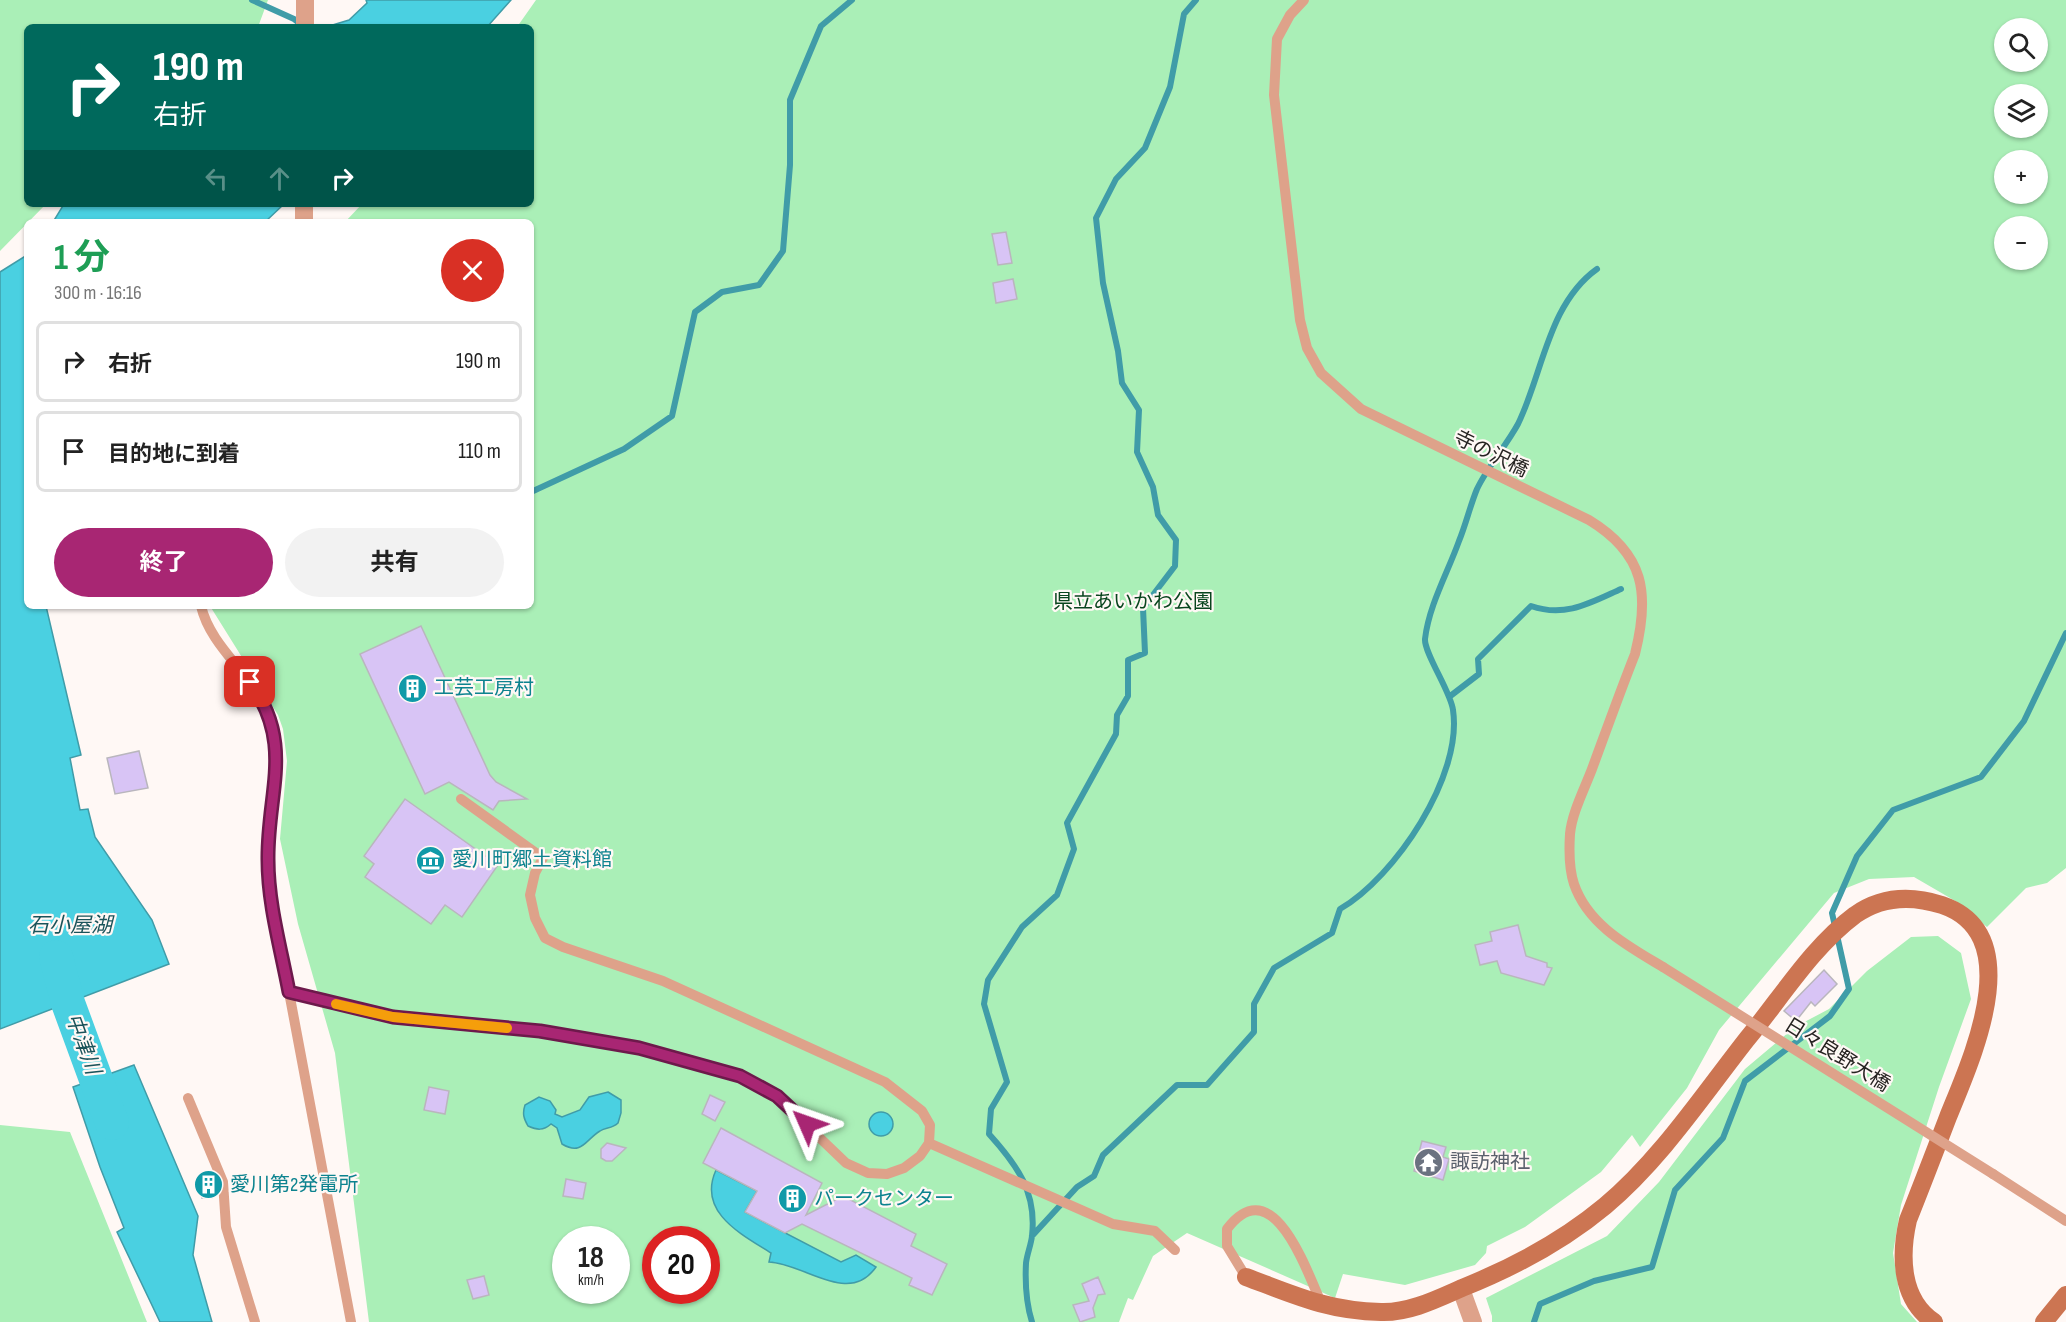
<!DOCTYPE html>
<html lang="ja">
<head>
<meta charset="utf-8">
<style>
  body { margin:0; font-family:"Sofia Sans Condensed","Noto Sans JP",sans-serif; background:#f2f2f2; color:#222; height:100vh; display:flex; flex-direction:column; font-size:22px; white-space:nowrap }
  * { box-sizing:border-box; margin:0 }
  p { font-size:20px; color:#767676 }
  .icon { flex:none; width:33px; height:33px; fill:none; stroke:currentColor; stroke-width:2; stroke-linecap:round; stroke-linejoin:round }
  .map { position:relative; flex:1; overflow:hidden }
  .sheet { position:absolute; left:24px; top:219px; width:510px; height:390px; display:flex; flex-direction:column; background:#fff; border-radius:9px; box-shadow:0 2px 4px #0004 }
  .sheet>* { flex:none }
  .banner { position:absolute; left:24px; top:24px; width:510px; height:183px; border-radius:9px; box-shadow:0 2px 4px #0004; background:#00695c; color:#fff; overflow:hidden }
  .buttons { position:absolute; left:1994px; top:18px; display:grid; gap:12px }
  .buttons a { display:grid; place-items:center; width:54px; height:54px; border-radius:50%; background:#fff; box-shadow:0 2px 4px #0004; font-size:30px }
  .speed { position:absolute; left:552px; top:1226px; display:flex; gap:12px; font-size:30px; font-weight:700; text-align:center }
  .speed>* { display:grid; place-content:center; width:78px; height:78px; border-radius:50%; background:#fff; box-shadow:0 2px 4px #0004; line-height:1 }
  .speed small { font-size:15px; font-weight:400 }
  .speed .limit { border:9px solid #d22; background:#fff; color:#111 }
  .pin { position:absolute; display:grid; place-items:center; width:51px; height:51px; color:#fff; margin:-26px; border-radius:12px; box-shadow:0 3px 9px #0006 }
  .me { position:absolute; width:66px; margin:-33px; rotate:313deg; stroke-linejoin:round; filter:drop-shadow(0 0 4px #0008) }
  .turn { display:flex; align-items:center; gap:21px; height:126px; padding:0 30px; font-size:27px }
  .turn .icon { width:78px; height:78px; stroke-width:2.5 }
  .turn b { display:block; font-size:42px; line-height:51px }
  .lanes { display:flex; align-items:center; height:57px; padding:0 30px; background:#0003; justify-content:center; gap:30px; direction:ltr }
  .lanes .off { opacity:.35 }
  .round { display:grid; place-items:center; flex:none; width:63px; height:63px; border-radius:32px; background:#f2f2f2 }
  .head { display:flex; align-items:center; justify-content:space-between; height:102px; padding:0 30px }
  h1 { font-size:36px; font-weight:700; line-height:45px; color:#1e9e55 }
  .cta { display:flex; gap:12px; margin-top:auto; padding:12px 30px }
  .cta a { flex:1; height:69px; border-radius:36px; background:#a82673; color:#fff; font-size:24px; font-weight:700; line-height:69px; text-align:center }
  .cta a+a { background:#f2f2f2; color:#222 }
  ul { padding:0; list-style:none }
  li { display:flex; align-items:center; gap:18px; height:81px; margin:0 12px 9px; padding:0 18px; border:3px solid #e0e0e0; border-radius:9px }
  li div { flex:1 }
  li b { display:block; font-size:22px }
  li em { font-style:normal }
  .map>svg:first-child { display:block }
  .green { fill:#aaefb7; fill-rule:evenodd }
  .water { fill:#4ad0e1; stroke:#409ca8; stroke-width:1.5 }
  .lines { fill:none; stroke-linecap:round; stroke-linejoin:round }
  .stream { stroke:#409ca8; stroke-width:6 }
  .river { stroke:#4ad0e1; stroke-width:34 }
  .building { fill:#d8c4f5; stroke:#b9b6bd; stroke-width:1.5 }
  .lane { stroke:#dea28a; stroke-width:10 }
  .street { stroke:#dea28a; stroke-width:18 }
  .secondary { stroke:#cc7552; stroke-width:18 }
  .lane-bridge { stroke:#dea28a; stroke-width:10 }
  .route-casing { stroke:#6d194b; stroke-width:15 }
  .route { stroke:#a82673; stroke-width:10 }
  .slow { stroke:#f59e0b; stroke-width:10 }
  .labels { text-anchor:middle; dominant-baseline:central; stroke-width:4.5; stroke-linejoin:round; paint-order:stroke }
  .street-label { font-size:20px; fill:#272422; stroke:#fff8f5 }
  .park-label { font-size:20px; fill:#09451e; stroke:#fff8f5 }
  .culture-label { font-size:20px; fill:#0d838f; stroke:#fff8f5; text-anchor:start }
  .worship-label { font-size:20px; fill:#5b616d; stroke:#fff8f5; text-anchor:start }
  .water-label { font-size:21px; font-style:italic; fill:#1a535a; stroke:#fff8f5 }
</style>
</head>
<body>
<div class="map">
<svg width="2066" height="1322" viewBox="0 0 2066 1322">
  <rect width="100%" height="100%" fill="#fff8f5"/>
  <path class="green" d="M0 0H268L258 27H27V204H46L0 251Z
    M536 0H2066V868L2047 883 2026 888 1987 927 1957 902 1914 877 1869 879 1834 893 1719 1030 1687 1088 1640 1147 1632 1135 1601 1172 1525 1227 1487 1246 1486 1253 1475 1265 1405 1285 1343 1274 1335 1298 1187 1233 1153 1256 1133 1300 1128 1298 1119 1322H369L335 1053 298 924 280 839 287 761 283 729 278 715 210 606H531V222H345L362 204H531V27H517ZM2004 28H2037V62H2004ZM2004 94H2037V128H2004ZM2004 160H2037V194H2004ZM2004 226H2037V260H2004ZM566 1239H616V1290H566ZM656 1239H706V1290H656Z
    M1938 936 1961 953 1971 999 1939 1087 1901 1205 1893 1253 1901 1304 1917 1322H1492V1316L1486 1298 1607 1236 1659 1182 1745 1069 1795 1027 1829 1009 1867 971 1911 937Z
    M0 1125 70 1132 147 1322H0Z"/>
  <path class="water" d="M366 0H511L487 27H326L349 20 367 3Z
    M64 204H284L265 222H53Z
    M27 255V606H46L81 755 70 758 80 810 88 809 95 837 152 920 169 964 0 1029V272Z
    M134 1065 198 1216 193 1255 212 1322H160L117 1232 124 1228 100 1167 73 1087Z
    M608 1092 621 1100V1113L618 1123C612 1129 606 1127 600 1131 585 1140 582 1156 562 1144L557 1128 551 1124C543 1131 537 1130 528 1126 524 1119 522 1114 525 1105L539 1097 550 1101 556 1110 555 1114 562 1117 580 1110 589 1097Z
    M869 1124a12 12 0 1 1 24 0a12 12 0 1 1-24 0Z
    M716 1170 757 1191 745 1212 841 1262 856 1255 876 1267C849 1306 806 1264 769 1262L771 1253C741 1234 697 1212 716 1170Z"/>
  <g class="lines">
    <path class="stream" d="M252 0 294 19 302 25
      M531 492 624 449 672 416 695 312 722 292 759 285 783 251 790 165V100L821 26 852 0
      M1449 697 1479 674 1478 659 1531 606C1565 618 1590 603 1621 589
      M1032 1236 1077 1187 1094 1176 1103 1155 1177 1085H1207L1254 1032V1004L1274 968 1332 933 1340 909C1395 877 1463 776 1453 710 1451 692 1424 653 1425 639 1429 605 1448 572 1459 541 1466 524 1470 506 1477 489 1488 466 1506 446 1518 424 1543 373 1548 304 1597 269
      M1032 1322C1026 1303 1025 1283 1026 1263 1027 1254 1031 1245 1032 1236 1037 1192 1017 1165 989 1134L991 1109 1007 1082 984 1004 988 980 1022 927 1057 895 1074 849 1067 823 1116 734 1117 715 1128 696V660L1145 653 1143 608 1175 566 1176 540 1158 515 1153 487 1137 452 1139 410 1122 383 1118 351 1103 283 1096 218 1116 179 1145 148 1170 87 1184 14 1196 0
      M1534 1322 1540 1304 1594 1281 1652 1267 1675 1190 1723 1138 1745 1081 1830 1016 1849 989 1832 913 1857 856 1893 810 1981 777 2024 721 2066 633"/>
    <path class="river" d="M56 957 68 1003 112 1123"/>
  </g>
  <path class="building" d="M1006 232 1012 263 998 265 992 234Z
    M1013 279 1017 299 996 303 993 283Z
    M421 626 490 775 496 782 527 799 499 801 493 810 449 782 425 794 360 654Z
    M139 751 148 788 115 794 107 758Z
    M405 799 498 865 462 917 445 905 431 924 365 877 374 864 364 856Z
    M1518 925 1526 956 1547 963V967L1552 968 1544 985 1501 973 1497 961 1480 965 1475 945 1492 941 1490 932Z
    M1824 970 1837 984 1815 1006 1811 1002 1796 1021 1784 1011Z
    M429 1087 449 1091 445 1114 424 1110Z
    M710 1095 725 1102 715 1121 702 1114Z
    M721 1128 822 1183 806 1215 843 1196 916 1234 911 1246 947 1264 932 1295 909 1285 912 1278 802 1224 785 1233 745 1212 757 1191 703 1163Z
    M1422 1141 1446 1147 1443 1157 1449 1159 1443 1180 1414 1171Z
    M607 1143 626 1148 612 1161H606L601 1158V1149Z
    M212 1174 216 1193 202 1198 196 1180Z
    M566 1179 586 1183 583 1199 563 1196Z
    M484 1276 489 1295 473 1299 467 1280Z
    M1098 1277 1105 1294 1098 1295 1093 1308 1095 1317 1080 1322 1073 1305 1089 1301 1082 1284Z"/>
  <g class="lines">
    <path class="lane" d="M1304 0 1290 15 1277 39 1274 95 1300 320 1307 348 1321 373 1361 409 1589 520C1645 554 1650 594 1635 654 1620 692 1606 731 1592 769 1584 790 1572 813 1570 834 1569 850 1569 869 1574 884 1588 925 1628 946 1663 967
      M201 606C211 649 256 677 271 718 287 761 268 814 268 859 268 870 269 881 270 891L351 1322
      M289 992 393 1017 540 1031 639 1048 740 1076 777 1097 846 1163 868 1173 887 1174 904 1168 920 1156 929 1143 930 1125 922 1111 885 1082 663 981 563 947 545 938 535 918 530 895 535 873 543 858 461 799
      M188 1098 223 1182 226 1227 255 1322
      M929 1143 1113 1224 1155 1231 1175 1250
      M1993 1174 2066 1221
      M1246 1277 1227 1246V1229C1273 1168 1307 1272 1322 1305"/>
    <path class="street" d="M305 27V0
      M304 222V204
      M1461 1289 1473 1322"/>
    <path class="secondary" d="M1246 1277C1294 1295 1328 1311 1381 1312 1409 1313 1437 1299 1462 1288 1512 1268 1563 1241 1605 1206 1660 1160 1703 1095 1747 1039 1781 998 1812 947 1855 915 1882 896 1911 895 1942 905 2030 935 1970 1062 1948 1117 1935 1151 1922 1185 1908 1220 1900 1255 1900 1299 1934 1322
      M2044 1322 2066 1295"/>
    <path class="lane-bridge" d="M1663 967 1993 1174"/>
  </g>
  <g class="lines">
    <defs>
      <path id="route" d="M250 682C295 744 267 792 268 860 268 904 281 949 289 992L393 1017 540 1031 639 1048 740 1076 777 1096 807 1124"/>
    </defs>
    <use href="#route" class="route-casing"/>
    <use href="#route" class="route"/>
    <path class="slow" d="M336 1004 393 1017 507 1028"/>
  </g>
  <defs>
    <symbol id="building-disc" viewBox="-11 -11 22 22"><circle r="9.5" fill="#0f9aa8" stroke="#fff8f5"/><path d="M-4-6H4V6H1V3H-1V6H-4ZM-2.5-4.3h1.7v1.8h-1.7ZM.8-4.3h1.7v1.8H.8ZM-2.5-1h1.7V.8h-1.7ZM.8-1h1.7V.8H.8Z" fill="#fff"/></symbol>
    <symbol id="museum-disc" viewBox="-11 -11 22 22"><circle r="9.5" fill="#0f9aa8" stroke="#fff8f5"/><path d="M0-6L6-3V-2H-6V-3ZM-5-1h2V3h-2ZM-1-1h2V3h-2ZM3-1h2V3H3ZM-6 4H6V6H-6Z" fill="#fff"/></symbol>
    <symbol id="temple-disc" viewBox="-11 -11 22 22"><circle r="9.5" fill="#6b7280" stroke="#fff8f5"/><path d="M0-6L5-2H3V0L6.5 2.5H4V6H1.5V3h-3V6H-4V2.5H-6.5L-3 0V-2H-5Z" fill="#fff"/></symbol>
  </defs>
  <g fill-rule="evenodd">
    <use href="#building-disc" x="396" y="672" width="33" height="33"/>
    <use href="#museum-disc" x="414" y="844" width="33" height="33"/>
    <use href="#temple-disc" x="1412" y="1146" width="33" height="33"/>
    <use href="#building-disc" x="192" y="1168" width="33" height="33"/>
    <use href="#building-disc" x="776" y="1182" width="33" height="33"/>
  </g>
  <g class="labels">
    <g class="street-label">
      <text transform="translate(1491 454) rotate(26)">寺の沢橋</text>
      <text transform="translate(1837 1055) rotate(32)">日々良野大橋</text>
    </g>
    <g class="park-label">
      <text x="1133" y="602">県立あいかわ公園</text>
    </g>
    <g class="culture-label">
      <text x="434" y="688">工芸工房村</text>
      <text x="452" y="860">愛川町郷土資料館</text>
      <text x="230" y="1185">愛川第2発電所</text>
      <text x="814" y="1199">パークセンター</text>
    </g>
    <g class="worship-label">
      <text x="1450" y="1162">諏訪神社</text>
    </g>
    <g class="water-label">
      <text x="70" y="925">石小屋湖</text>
      <text transform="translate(83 1044) rotate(70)">中津川</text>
    </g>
  </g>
</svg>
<div class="buttons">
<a><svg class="icon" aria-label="search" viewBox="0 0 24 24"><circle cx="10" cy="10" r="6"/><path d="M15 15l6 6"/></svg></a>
<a><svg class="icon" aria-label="layers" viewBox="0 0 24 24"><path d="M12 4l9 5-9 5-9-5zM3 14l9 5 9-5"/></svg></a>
<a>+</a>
<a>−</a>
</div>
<div class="speed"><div>18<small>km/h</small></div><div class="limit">20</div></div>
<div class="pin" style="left:250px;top:682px;background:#d93025"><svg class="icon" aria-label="arrive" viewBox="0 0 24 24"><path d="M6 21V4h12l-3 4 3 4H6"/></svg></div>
<svg class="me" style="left:807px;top:1124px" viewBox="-20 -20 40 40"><path d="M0-17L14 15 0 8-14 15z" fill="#a82673" stroke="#fff" stroke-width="4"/></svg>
<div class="banner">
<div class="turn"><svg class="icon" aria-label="right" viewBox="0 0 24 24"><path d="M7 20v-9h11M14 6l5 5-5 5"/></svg><div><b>190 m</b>右折</div></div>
<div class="lanes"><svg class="icon off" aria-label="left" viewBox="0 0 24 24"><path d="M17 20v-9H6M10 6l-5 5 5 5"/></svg><svg class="icon off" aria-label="ahead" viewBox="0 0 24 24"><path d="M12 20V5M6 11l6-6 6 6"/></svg><svg class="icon" aria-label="right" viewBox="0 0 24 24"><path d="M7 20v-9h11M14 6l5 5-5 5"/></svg></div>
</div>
<section class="sheet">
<div class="head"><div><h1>1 分</h1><p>300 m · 16:16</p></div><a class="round" style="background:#d93025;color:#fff"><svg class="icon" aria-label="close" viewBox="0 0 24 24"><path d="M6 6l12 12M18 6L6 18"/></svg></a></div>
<ul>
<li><svg class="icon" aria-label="right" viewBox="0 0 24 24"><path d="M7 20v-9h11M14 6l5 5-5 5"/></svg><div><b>右折</b></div><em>190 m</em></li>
<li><svg class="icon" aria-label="arrive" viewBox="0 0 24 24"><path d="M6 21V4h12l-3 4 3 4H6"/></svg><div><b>目的地に到着</b></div><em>110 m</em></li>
</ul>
<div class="cta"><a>終了</a><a>共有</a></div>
</section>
</div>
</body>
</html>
